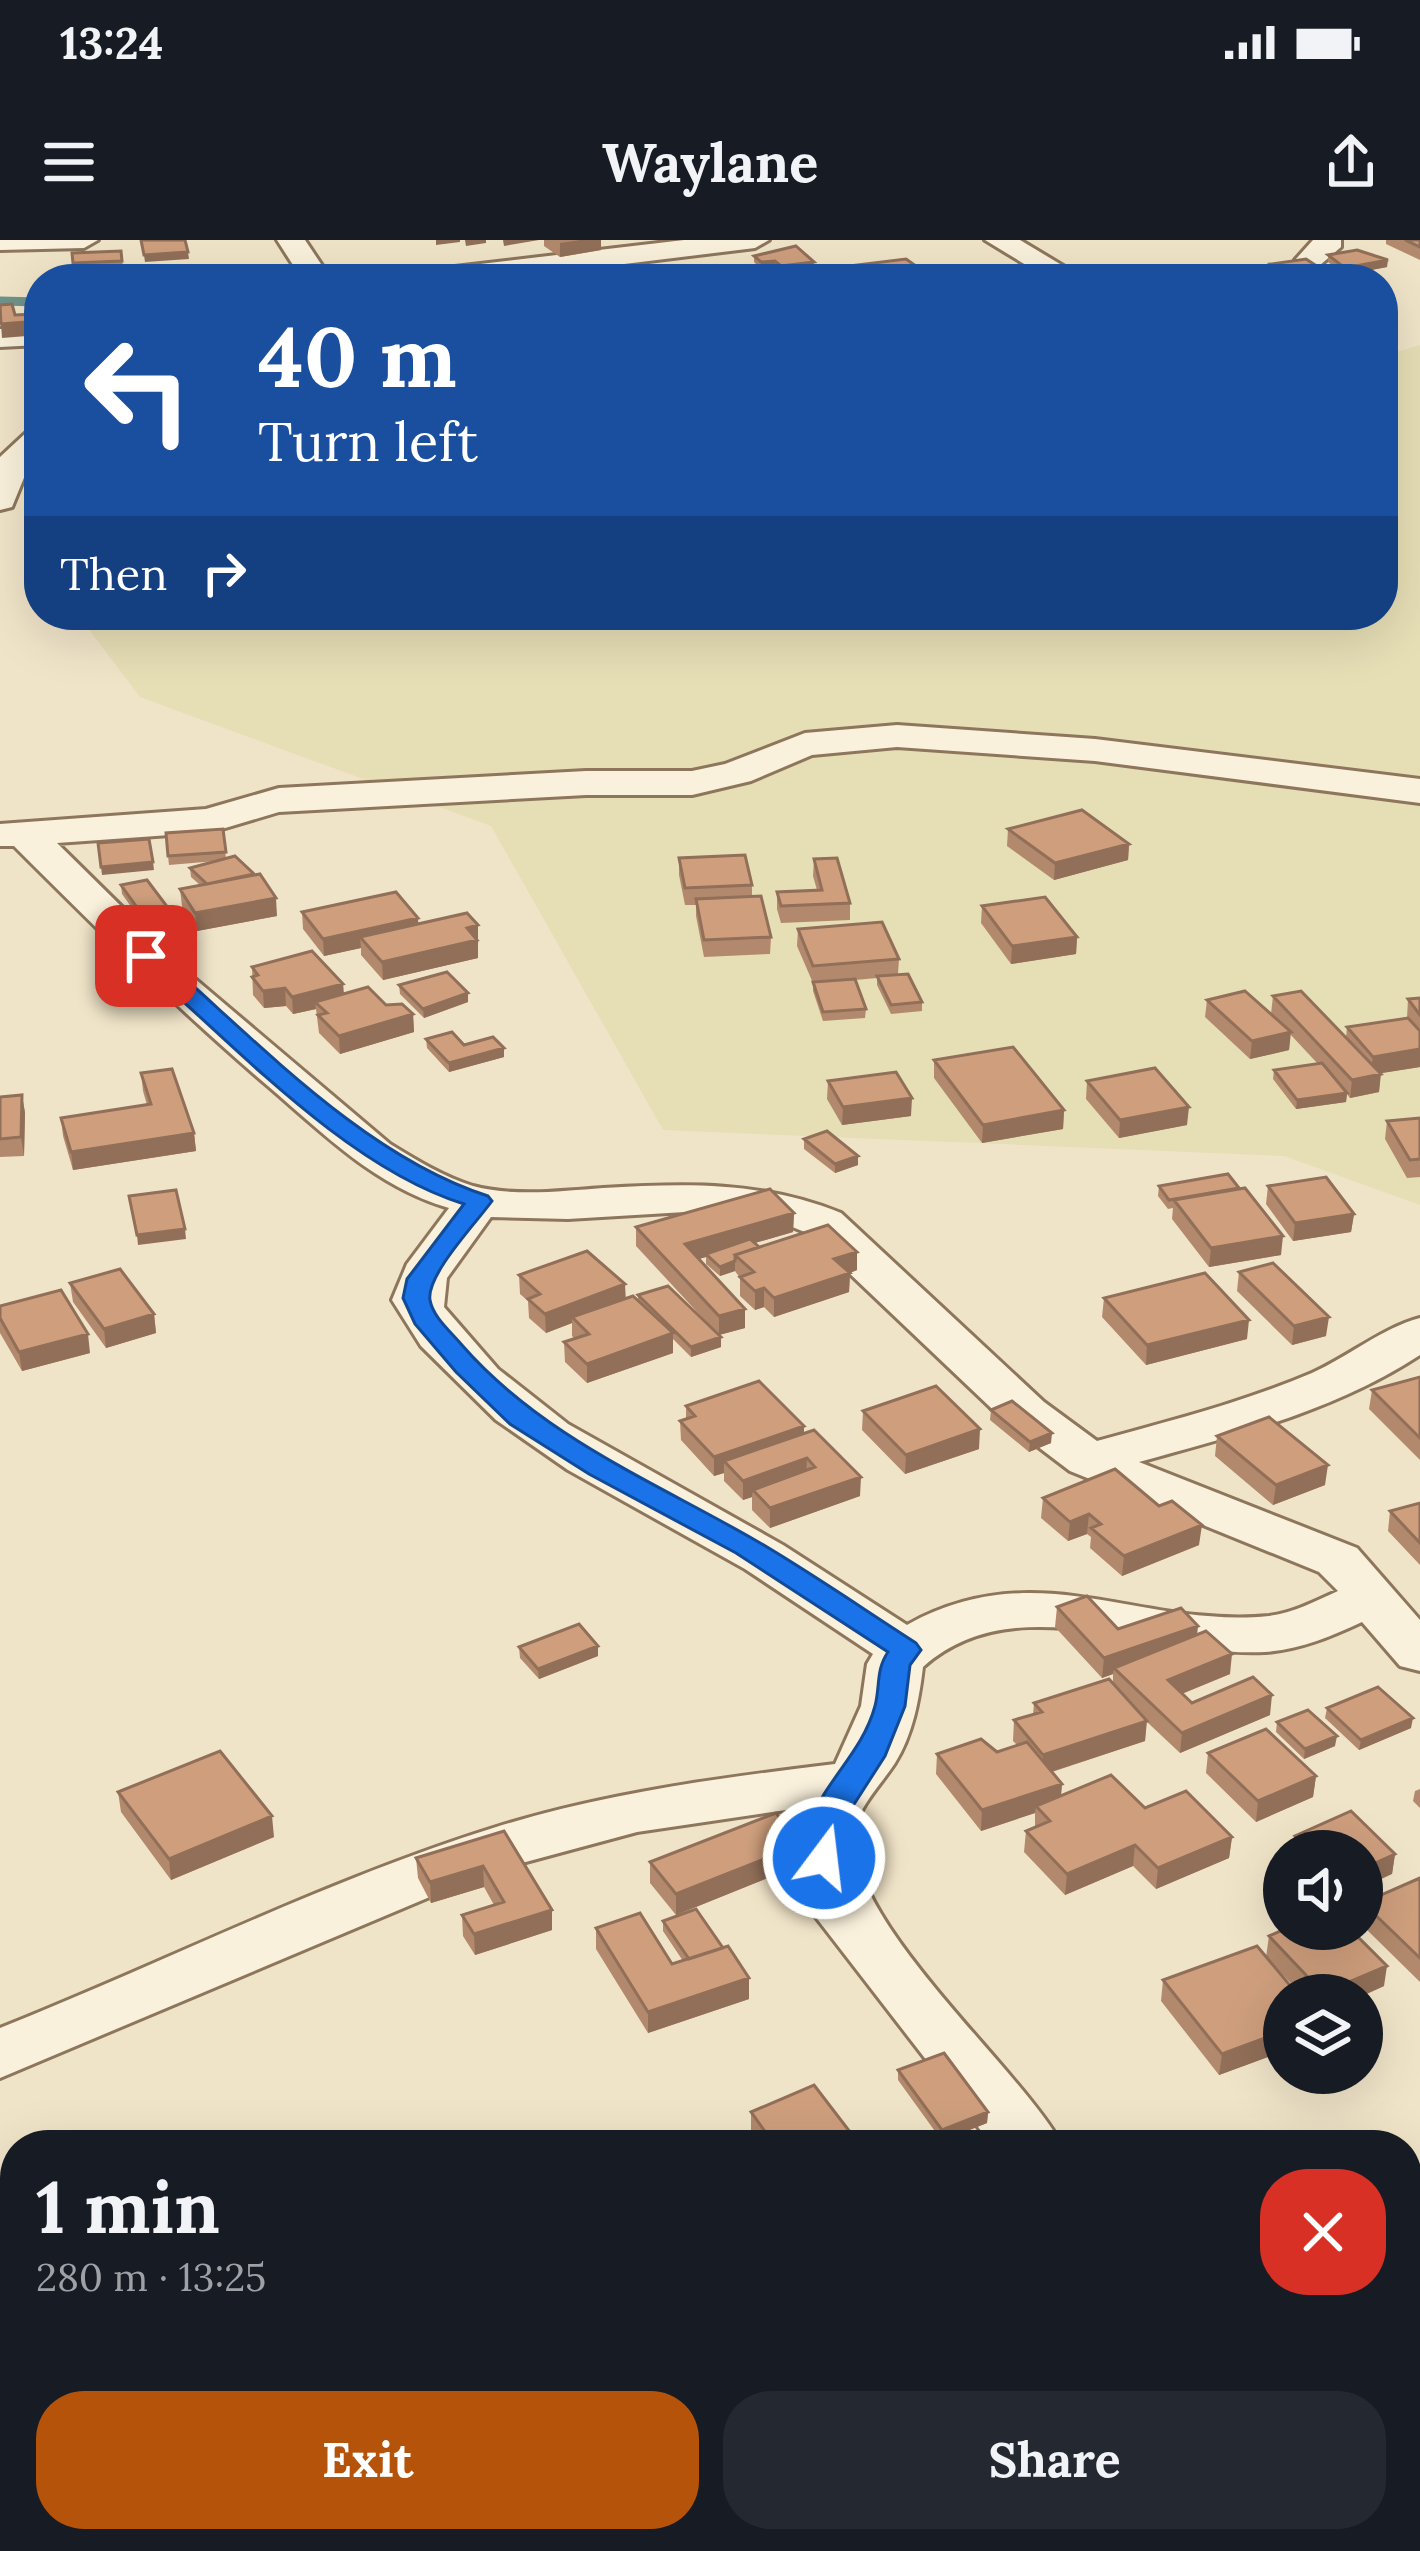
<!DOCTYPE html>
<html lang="en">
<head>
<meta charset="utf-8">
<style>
  body { margin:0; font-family:Lora,serif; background:#242831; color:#f1f3f6; height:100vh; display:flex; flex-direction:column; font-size:45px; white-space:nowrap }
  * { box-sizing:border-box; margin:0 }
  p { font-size:39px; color:#9ea1a6 }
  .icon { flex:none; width:66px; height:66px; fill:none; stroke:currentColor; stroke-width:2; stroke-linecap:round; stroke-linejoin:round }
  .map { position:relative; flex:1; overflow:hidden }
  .drawer { position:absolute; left:0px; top:1890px; width:1422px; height:423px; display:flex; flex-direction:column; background:#171b24; border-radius:48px 48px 0 0; box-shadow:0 12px 48px #0002 }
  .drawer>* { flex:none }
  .hud { position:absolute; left:24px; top:24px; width:1374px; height:366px; border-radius:48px; box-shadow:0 12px 48px #0002; background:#1a4fa0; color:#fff; overflow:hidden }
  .controls { position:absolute; left:1263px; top:1590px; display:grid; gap:24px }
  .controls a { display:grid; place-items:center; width:120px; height:120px; border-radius:50%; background:#171b24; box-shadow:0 12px 48px #0002; font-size:60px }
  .pin { position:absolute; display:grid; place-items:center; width:102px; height:102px; color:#fff; margin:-51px; border-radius:24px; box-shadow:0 6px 18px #0006 }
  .me { position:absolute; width:132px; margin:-66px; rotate:15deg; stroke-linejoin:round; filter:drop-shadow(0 0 9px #0008) }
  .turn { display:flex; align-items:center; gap:42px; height:252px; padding:0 36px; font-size:54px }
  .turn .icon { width:156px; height:156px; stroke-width:2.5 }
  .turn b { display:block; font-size:84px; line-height:102px }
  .then { display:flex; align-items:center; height:114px; padding:0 36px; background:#0003; gap:24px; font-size:45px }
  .round { display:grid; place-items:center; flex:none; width:126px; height:126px; border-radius:48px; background:#242831 }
  .summary { display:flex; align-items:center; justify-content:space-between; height:204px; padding:0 36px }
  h1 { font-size:72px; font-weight:700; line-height:90px }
  .button { display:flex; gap:24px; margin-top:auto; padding:24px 36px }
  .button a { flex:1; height:138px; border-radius:48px; background:#b45309; color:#fff; font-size:48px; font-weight:700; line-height:138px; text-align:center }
  .button a+a { background:#242831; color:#f1f3f6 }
  .status { display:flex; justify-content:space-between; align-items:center; height:84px; padding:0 60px; background:#171b24; direction:ltr }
  .status svg { height:33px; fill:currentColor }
  header { display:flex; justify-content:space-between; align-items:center; height:156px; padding:0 36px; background:#171b24; font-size:54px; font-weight:700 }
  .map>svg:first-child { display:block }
  .farmland { fill:#e6deb5 }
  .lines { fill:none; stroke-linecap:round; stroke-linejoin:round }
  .stream { stroke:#6f938a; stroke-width:9 }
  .minor-casing { stroke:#8d765c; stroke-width:6 }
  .minor { fill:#faf1dc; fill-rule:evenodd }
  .wall { fill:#b2896c }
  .shaded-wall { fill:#916f58 }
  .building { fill:#cf9f7d; stroke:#916f58; stroke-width:3 }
  .route { fill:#1a73e8; stroke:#114b97; stroke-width:3 }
</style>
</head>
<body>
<div class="status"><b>13:24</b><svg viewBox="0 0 49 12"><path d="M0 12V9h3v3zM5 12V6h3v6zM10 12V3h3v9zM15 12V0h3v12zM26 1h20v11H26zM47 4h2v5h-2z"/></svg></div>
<header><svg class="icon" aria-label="menu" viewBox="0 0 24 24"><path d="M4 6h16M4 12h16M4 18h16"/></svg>Waylane<svg class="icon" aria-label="share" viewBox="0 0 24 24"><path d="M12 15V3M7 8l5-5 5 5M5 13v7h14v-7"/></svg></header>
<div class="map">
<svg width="1420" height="2311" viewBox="0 0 1420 2311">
  <rect width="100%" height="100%" fill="#f0e4c8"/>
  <path class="farmland" d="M1420 105V965L1284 916 663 890 491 586 140 457 78 375H1383V116Z"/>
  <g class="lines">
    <path class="stream" d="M0 61 39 62"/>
    <defs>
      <path id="minor" d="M0 0H98L84 8 0 10Z
        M277 0H305L323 27 338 39H302Z
        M684 0H769L755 8 501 39H415L429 30Z
        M985 0H1020L1085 39H1049Z
        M1313 0H1341V7L1319 26H1299L1295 20Z
        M39 87V105L0 107V89Z
        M39 188V215L30 223 12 267 0 270V217L28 191Z
        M897 485 1095 499 1420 539V563L1095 521 897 507 812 515 751 541 692 555H586L279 572 212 592 57 603 194 738 390 904C416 920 444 937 473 946 514 957 562 951 603 948 687 943 762 941 841 973L1044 1162 1097 1201C1169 1181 1242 1163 1312 1133 1348 1117 1382 1088 1420 1078V1115C1335 1171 1236 1195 1139 1222L1357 1308 1420 1380V1431L1400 1426 1362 1382C1332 1396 1299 1410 1265 1412 1156 1418 1017 1343 923 1427 919 1460 913 1494 895 1523 883 1542 860 1565 856 1586 836 1672 1019 1826 1062 1905H992L815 1676 795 1618 796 1582 806 1567 637 1592 489 1632 0 1838V1788C164 1723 324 1641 493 1588 604 1553 719 1538 835 1524L861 1466 867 1424 873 1414 745 1329 568 1230 496 1180 421 1106 392 1060 407 1024 449 968C376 947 324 894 268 846 179 770 97 689 14 606H0V584L206 569 279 548 586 531H692L725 524 805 493ZM702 971 773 979 807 993 1008 1184 1070 1231 1319 1332 1338 1351C1316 1361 1293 1373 1269 1376 1141 1389 1037 1312 907 1385L783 1305 568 1184 498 1129 444 1067 447 1038 491 977 568 979Z
        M1420 2113V2171L1407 2175V2117Z
        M917 2298H1021L1014 2311H911Z"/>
    </defs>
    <use href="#minor" class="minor-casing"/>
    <use href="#minor" class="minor"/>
  </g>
  <path class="wall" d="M544 0H601V10L560 17 544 6Z
    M1386 0H1420V20L1386 4Z
    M121 11 123 27 73 30 72 13Z
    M1328 15 1387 27 1345 35 1328 22Z
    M754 16 813 29 781 33 775 28 761 29 754 22Z
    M1271 24 1326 32V39H1283L1270 31Z
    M857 25 923 38 866 39 857 32Z
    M223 589 226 619 277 676 197 691 182 666 180 649 200 645 191 637 190 628 216 621 169 625 168 616Z
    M1008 589 1129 604 1128 620 1054 640 1007 606Z
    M679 618 752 645V657L771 697 770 714 704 717 696 676V665H685L679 635Z
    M814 619 850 663V680L781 683 777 669V652L817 650 813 636Z
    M121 645 182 694 155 700 122 654Z
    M982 666 1077 697 1076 714 1011 724 981 683Z
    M302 672 418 684 479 702 477 703 478 718 383 740 361 715V708L324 716 303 689Z
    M798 689 899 719 898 734 922 762V771L891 774 877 745V738L855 740 866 769 865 778 823 781 813 751V743L797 706Z
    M252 727 343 744 344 754 413 774 414 792 340 814 319 793 316 769 293 774 286 766 264 768 253 755Z
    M399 745 468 753V762L424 778 400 754Z
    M1273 756 1346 798 1347 787 1407 778 1408 759 1420 758V827L1380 833 1379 852 1350 858 1347 854 1346 862 1296 869 1273 839 1274 830 1318 824 1290 794 1289 810 1250 819 1205 777 1207 760 1280 783 1271 774Z
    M426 799 464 805 504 808V817L449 832 427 808Z
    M934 820 1064 870 1063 889 982 903 934 838Z
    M141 833 194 893 196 911 73 930 63 896 61 878 147 865 143 851Z
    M828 841 911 876 842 885 827 859Z
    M1087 841 1187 885 1119 898 1086 859Z
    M22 855 25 873 24 916 0 917V857Z
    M1420 878V937L1407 938 1385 899 1387 881Z
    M804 899 858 925 835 933 804 909Z
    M1159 946 1281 1015 1209 1027 1172 979 1173 968 1168 969 1158 956Z
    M1268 946 1354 974 1351 992 1293 1001 1266 964Z
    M794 973 793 992 755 1003 759 1007 857 1030 850 1033 849 1052 774 1077 764 1067 755 1070 740 1056V1038L735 1031 720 1036 706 1024V1017L699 1019 745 1088 719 1095 721 1097V1107L691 1117 673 1099V1113L587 1143 565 1122 564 1102 575 1099 572 1096V1083L546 1093 529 1078 528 1061 520 1054 519 1035 638 1061V1055L711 1087 636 1006V987Z
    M1239 1032 1326 1096 1292 1105 1237 1051Z
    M70 1043 154 1074 156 1093 106 1108 73 1062Z
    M1104 1058 1247 1099 1146 1125 1102 1077Z
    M0 1066 90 1113 22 1131 0 1093Z
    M1420 1137V1220L1369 1169 1372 1150Z
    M686 1166 804 1194 860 1256 770 1288 752 1270V1257L743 1260 724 1241V1233L714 1236 681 1200 680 1181 686 1179Z
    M991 1170 1051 1203 1029 1212 990 1180Z
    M863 1171 979 1209 905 1234 862 1190Z
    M1217 1196 1325 1245 1273 1265 1215 1216Z
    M1043 1258 1199 1305 1122 1336 1090 1308 1091 1297 1087 1294 1068 1301 1041 1278Z
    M1420 1263V1325L1388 1291 1390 1271Z
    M1057 1367 1118 1389 1198 1394 1230 1434 1182 1454 1192 1463 1270 1475 1180 1513 1146 1481 1145 1501 1052 1532 1062 1544 1061 1556 1145 1568 1232 1597 1229 1618 1156 1649 1133 1626 1065 1655 1024 1612 1026 1591 1035 1587V1573L981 1591 936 1534 937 1514 997 1512 1017 1505 1013 1501 1014 1480 1033 1475 1034 1463 1113 1443V1434L1102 1438 1055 1387Z
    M519 1407 598 1416 539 1439 520 1418Z
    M1327 1468 1411 1488 1359 1510 1325 1478Z
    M1277 1482 1335 1506 1304 1519 1276 1492Z
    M1208 1513 1316 1536 1313 1557 1256 1582 1206 1533Z
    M1420 1549V1568L1413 1561 1415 1551Z
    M118 1552 274 1597 171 1640 121 1572Z
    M504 1591 552 1690 475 1715 463 1696 462 1675 494 1665 484 1647 431 1663 418 1638 416 1618Z
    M1295 1596 1395 1614 1392 1634 1362 1611H1293Z
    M802 1604V1624L676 1675 650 1643V1622Z
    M1420 1638V1742L1362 1685 1363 1663Z
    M663 1681 723 1708 749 1738V1759L648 1793 596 1709V1688L672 1724 683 1721 663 1691Z
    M1269 1696 1384 1746 1362 1756 1302 1755 1266 1717Z
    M1163 1740 1284 1755V1811L1219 1835 1161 1761Z
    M898 1830 988 1872 987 1883 942 1901 898 1840Z
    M751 1872 860 1905 757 1902 751 1893Z"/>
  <path class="shaded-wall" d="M436 0H460V2L436 5Z
    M465 0H486V3L466 6Z
    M503 0H539L504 6Z
    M580 0H601V10L560 17V3Z
    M188 12 189 19 145 22 144 15Z
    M1388 20 1387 27 1345 35V28Z
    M775 21V28L761 29V22Z
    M814 22 813 29 781 33V26Z
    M923 31V38L873 39V37Z
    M1326 32V39H1291V37Z
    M39 81V95L2 98 1 84Z
    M1129 604 1128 620 1054 640 1055 623Z
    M153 622 154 630 102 635 101 627Z
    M276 658 277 676 197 691 195 673Z
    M418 678 419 696 360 697 361 708 324 716 323 699Z
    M181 685 182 694 155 700 154 691Z
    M478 685V718L383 740 382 722Z
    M1077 697 1076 714 1011 724 1012 706Z
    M343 744 344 762H315L316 769 293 774 292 757Z
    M285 748 286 766 264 768 263 751Z
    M468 753V762L424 778 423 769Z
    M413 774 414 792 340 814 339 796Z
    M1291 792 1289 810 1250 819 1252 801Z
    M504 808V817L449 832V823Z
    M1420 809V827L1370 835 1373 817Z
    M1381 834 1379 852 1350 858 1352 840Z
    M1347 853 1346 862 1296 869 1297 860Z
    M22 855 25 873 24 916 21 897Z
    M912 858 911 876 842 885 843 867Z
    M1189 867 1187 885 1119 898 1120 880Z
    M1064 870 1063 889 982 903 983 885Z
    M194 893 196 911 73 930 71 912Z
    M858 916V925L835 933V924Z
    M794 973 793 992 685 1023V1004Z
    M1354 974 1351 992 1293 1001 1295 983Z
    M185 989 186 999 138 1005 137 995Z
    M1283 996 1281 1015 1209 1027 1211 1008Z
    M857 1012V1030L842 1036 850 1033 849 1052 774 1077V1058L834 1019Z
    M735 1021V1031L720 1036V1027Z
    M625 1044 626 1063 572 1077V1083L546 1093 545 1074Z
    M764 1048V1067L755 1070V1051Z
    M745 1069V1088L719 1095V1076Z
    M154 1074 156 1093 106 1108 104 1089Z
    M1329 1077 1326 1096 1292 1105 1294 1086Z
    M1249 1080 1247 1099 1146 1125 1147 1105Z
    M673 1093V1113L587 1143V1124Z
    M88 1094 90 1113 22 1131 19 1112Z
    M721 1097V1107L691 1117V1107Z
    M804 1186V1205L724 1221V1233L714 1236V1217Z
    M980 1189 979 1209 905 1234 906 1215Z
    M1052 1193 1051 1203 1029 1212 1030 1202Z
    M807 1218 806 1238 753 1250 752 1257 743 1260V1241Z
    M1328 1225 1325 1245 1273 1265 1276 1245Z
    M861 1237 860 1256 770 1288V1268Z
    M1089 1274 1087 1294 1068 1301 1070 1282Z
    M1202 1285 1199 1305 1122 1336 1124 1316Z
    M1198 1386 1196 1406 1114 1428 1113 1434 1102 1438 1104 1418Z
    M598 1406V1416L539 1439 538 1429Z
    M1232 1414 1230 1434 1166 1460 1168 1440Z
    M1272 1455 1270 1475 1180 1513 1182 1493Z
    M1413 1478 1411 1488 1359 1510 1361 1500Z
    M1147 1481 1145 1501 1041 1535 1043 1515Z
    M1337 1496 1335 1506 1304 1519 1305 1509Z
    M1316 1536 1313 1557 1256 1582 1258 1561Z
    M1062 1544 1060 1564 1036 1566 1035 1573 981 1591 982 1570Z
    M272 1576 274 1597 171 1640 169 1619Z
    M1232 1597 1229 1618 1156 1649 1158 1628Z
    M802 1604V1624L676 1675V1654Z
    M1135 1605 1133 1626 1065 1655 1067 1634Z
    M1395 1614 1392 1634 1362 1648V1629Z
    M483 1626 484 1647 431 1663 430 1642Z
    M552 1670V1690L475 1715 474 1694Z
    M1387 1726 1384 1746 1362 1756 1323 1755Z
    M749 1738V1759L648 1793V1772Z
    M1284 1791V1811L1219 1835 1222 1814Z
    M988 1872 987 1883 942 1901V1890Z
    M1420 2055V2075L1407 2081V2061Z"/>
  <path class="building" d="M141 0H185L188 12 144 15Z
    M1405 0H1420V7Z
    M796 6 814 22 781 26 775 21 761 22 754 16Z
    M1357 10 1388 20 1345 28 1328 15Z
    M121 11 122 21 73 23 72 13Z
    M906 19 923 31 873 37 857 25Z
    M1306 19 1326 32 1291 37 1271 24Z
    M832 30 841 39H781L777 35Z
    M39 58V81L1 84 0 65 12 64 15 75 35 74 31 59Z
    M1082 570 1129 604 1055 623 1008 589Z
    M223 589 226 612 168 616 166 593Z
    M149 599 153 622 101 627 98 603Z
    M745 615 752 645 685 648 679 618Z
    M235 616 254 634 207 644 190 628Z
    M837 618 850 663 781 666 777 652 822 650 814 619Z
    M260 634 276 658 195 673 180 649Z
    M147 640 181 685 154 691 121 645Z
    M396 652 418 678 323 699 302 672Z
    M761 656 771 697 704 700 696 659Z
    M1045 657 1077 697 1012 706 982 666Z
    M467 673 478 685 467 688 477 700 382 722 360 697Z
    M882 682 899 719 813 726 798 689Z
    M312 711 343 744 292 757 285 748 263 751 252 737 258 735 252 727Z
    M447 732 468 753 423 769 399 745Z
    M908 734 922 762 891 765 877 736Z
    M855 739 866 769 823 772 813 742Z
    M368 747 386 765 402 764 413 774 339 796 318 775 327 773 315 762Z
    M1245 751 1291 792 1252 801 1207 760Z
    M1301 751 1381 834 1352 840 1273 756Z
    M1420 758V775L1408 759Z
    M1408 778 1420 791V809L1373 817 1347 787Z
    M452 792 464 805 493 797 504 808 449 823 426 799Z
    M1013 807 1064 870 983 885 934 820Z
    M1322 823 1347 853 1297 860 1274 830Z
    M1155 828 1189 867 1120 880 1087 841Z
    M172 829 194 893 71 912 61 878 151 864 141 833Z
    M896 832 912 858 843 867 828 841Z
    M22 855 21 897 0 899V857Z
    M1420 878V919L1410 920 1387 881Z
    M827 891 858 916 835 924 804 899Z
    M1228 934 1239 948 1169 960 1159 946Z
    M1326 937 1354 974 1295 983 1268 946Z
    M1245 948 1283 996 1211 1008 1174 960Z
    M770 949 794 973 685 1004 745 1069 719 1076 636 987Z
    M176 950 185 989 137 995 129 956Z
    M828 985 857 1012 834 1019 850 1033 774 1058 764 1048 755 1051 740 1037 754 1032 735 1015Z
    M750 999 759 1007 735 1015V1021L720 1027 706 1014Z
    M587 1011 625 1044 545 1074 528 1059 540 1054 519 1035Z
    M1273 1023 1329 1077 1294 1086 1239 1032Z
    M120 1029 154 1074 104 1089 70 1043Z
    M1205 1033 1249 1080 1147 1105 1104 1058Z
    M668 1046 721 1097 691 1107 638 1055Z
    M61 1050 88 1094 19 1112 0 1078V1066Z
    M633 1056 673 1093 587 1124 564 1102 589 1094 572 1077Z
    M1420 1137V1198L1372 1150Z
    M759 1141 804 1186 714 1217 680 1181 695 1176 686 1166Z
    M936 1146 980 1189 906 1215 863 1171Z
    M1012 1161 1052 1193 1030 1202 991 1170Z
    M1269 1177 1328 1225 1276 1245 1217 1196Z
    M814 1190 861 1237 770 1268 753 1250 815 1227 807 1218 743 1241 724 1221Z
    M1115 1229 1159 1266 1172 1261 1202 1285 1124 1316 1091 1288 1101 1284 1089 1274 1070 1282 1043 1258Z
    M1420 1263V1303L1390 1271Z
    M1087 1356 1118 1389 1181 1368 1198 1386 1104 1418 1057 1367Z
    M579 1384 598 1406 538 1429 519 1407Z
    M1206 1391 1232 1414 1168 1440 1192 1463 1253 1437 1272 1455 1182 1493 1114 1428Z
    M1109 1439 1147 1481 1043 1515 1014 1480 1042 1472 1034 1463Z
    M1378 1447 1413 1478 1361 1500 1327 1468Z
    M1308 1470 1337 1496 1305 1509 1277 1482Z
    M1266 1489 1316 1536 1258 1561 1208 1513Z
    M981 1499 997 1512 1027 1502 1062 1544 982 1570 937 1514Z
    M220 1511 272 1576 169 1619 118 1552Z
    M1111 1535 1145 1568 1186 1551 1232 1597 1158 1628 1135 1605 1067 1634 1026 1591 1050 1581 1036 1566Z
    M1351 1571 1395 1614 1362 1629V1611H1310L1295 1596Z
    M776 1573 802 1604 676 1654 650 1622Z
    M504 1591 552 1670 474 1694 462 1675 504 1662 483 1626 430 1642 416 1618Z
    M1420 1638V1718L1363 1663Z
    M696 1669 723 1708 689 1719 663 1681Z
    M640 1673 672 1724 728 1706 749 1738 648 1772 596 1688Z
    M1285 1689H1350L1387 1726 1323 1753 1269 1696Z
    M1257 1706 1298 1755H1284V1791L1222 1814 1163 1740Z
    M944 1813 988 1872 942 1890 898 1830Z
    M814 1845 860 1905H749L769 1897 751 1872Z
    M1362 1895 1372 1905H1339Z
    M1407 1944 1420 1958V2055L1407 2061Z"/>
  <path class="route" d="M146 709 154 711C255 798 361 915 488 956L492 961C477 982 426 1035 430 1060 433 1077 450 1091 461 1104 541 1196 651 1240 755 1300 810 1332 863 1369 916 1403L921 1410 910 1425 905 1466 885 1516 842 1583 836 1626H813C807 1615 807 1593 811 1580 826 1540 863 1511 875 1466 880 1447 876 1429 888 1412L736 1313 589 1234 510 1184 456 1132 415 1084 403 1058 407 1039 464 964C345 927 233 803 138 721V711Z"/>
</svg>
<div class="controls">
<a><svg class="icon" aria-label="sound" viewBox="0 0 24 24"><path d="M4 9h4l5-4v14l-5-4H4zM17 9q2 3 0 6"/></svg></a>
<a><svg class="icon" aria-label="layers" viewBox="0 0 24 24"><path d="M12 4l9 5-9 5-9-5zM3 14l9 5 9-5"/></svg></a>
</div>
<div class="pin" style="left:146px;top:716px;background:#d93025"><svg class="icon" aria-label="arrive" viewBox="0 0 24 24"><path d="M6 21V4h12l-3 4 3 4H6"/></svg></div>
<svg class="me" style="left:824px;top:1618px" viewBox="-20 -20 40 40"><circle r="17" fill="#1a73e8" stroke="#fff" stroke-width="3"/><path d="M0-11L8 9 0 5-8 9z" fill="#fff"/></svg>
<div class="hud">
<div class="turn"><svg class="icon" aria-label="left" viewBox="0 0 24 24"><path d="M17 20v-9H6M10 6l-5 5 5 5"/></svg><div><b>40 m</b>Turn left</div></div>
<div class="then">Then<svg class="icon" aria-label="right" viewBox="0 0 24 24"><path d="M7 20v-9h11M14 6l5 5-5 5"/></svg></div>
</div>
<section class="drawer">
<div class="summary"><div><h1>1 min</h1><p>280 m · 13:25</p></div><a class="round" style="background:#d93025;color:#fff"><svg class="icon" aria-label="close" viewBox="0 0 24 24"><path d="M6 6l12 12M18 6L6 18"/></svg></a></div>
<div class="button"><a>Exit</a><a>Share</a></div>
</section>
</div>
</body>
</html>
